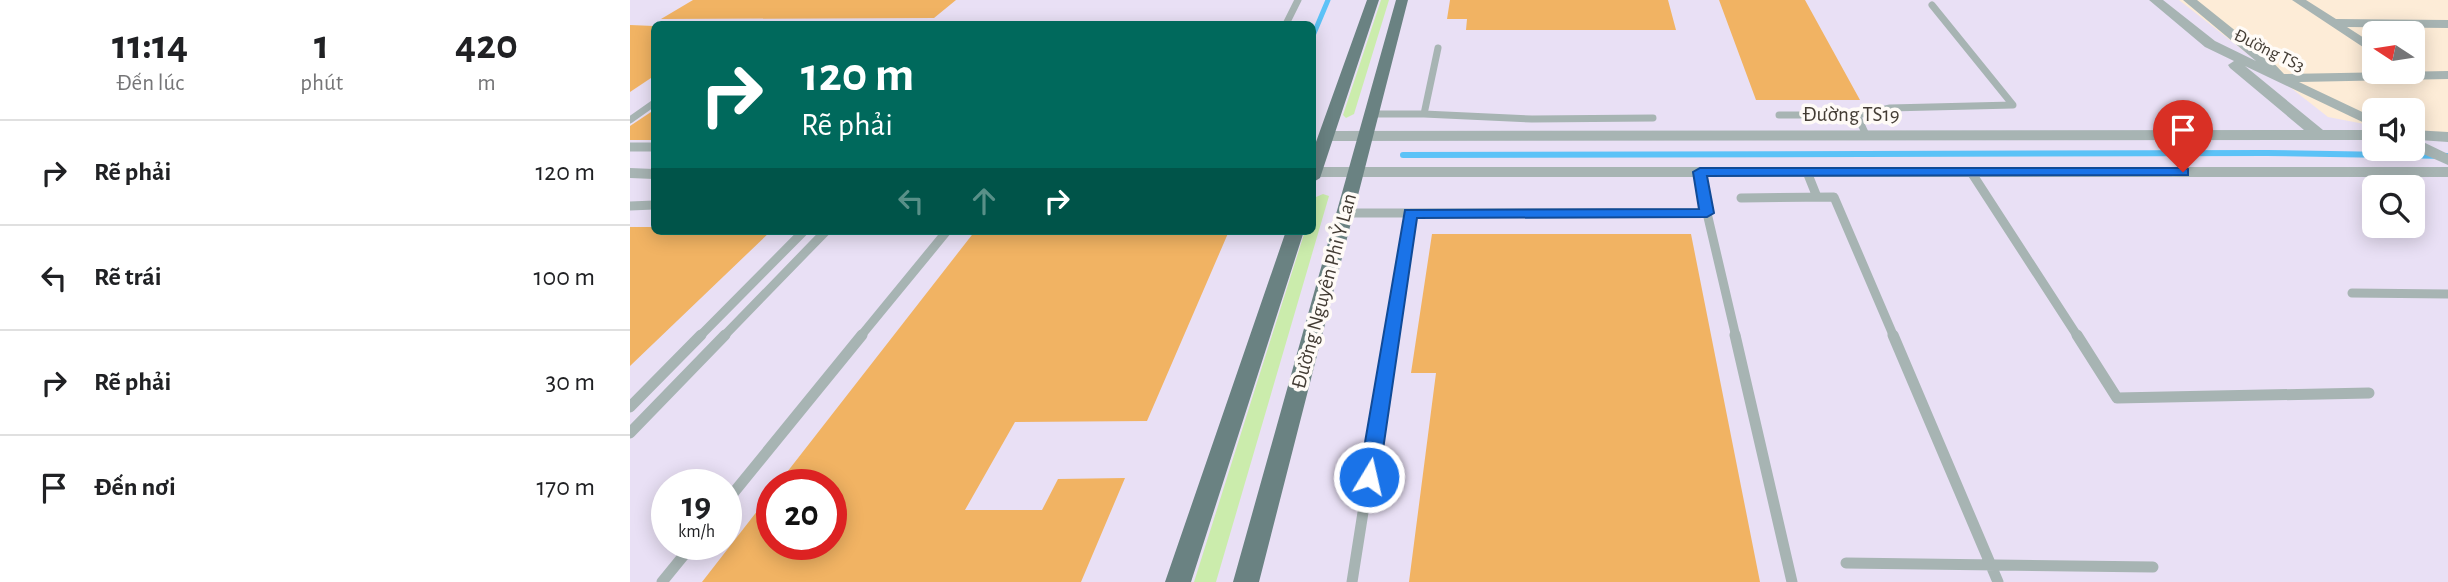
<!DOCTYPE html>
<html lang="vi">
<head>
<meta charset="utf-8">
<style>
  body { margin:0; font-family:"Alegreya Sans",sans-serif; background:#f2f2f2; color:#202124; height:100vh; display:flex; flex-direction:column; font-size:26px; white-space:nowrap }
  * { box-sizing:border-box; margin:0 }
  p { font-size:23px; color:#757577 }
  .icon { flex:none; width:38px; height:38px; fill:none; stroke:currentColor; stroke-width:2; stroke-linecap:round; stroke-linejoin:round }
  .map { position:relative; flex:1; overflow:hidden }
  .sheet { display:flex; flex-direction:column; background:#fff; width:630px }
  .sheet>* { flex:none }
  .hud { position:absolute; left:21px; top:21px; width:665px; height:214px; border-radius:10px; box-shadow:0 4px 18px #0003; background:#00695c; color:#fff; overflow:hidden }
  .needle { width:46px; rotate:282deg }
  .tools { position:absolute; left:1732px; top:21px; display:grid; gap:14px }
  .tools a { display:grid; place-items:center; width:63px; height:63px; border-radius:10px; background:#fff; box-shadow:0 4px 18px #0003; font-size:35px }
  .speed { position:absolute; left:21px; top:469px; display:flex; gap:14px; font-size:35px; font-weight:700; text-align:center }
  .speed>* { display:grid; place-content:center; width:91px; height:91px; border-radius:50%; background:#fff; box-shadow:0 4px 18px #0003; line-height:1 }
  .speed small { font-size:18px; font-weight:400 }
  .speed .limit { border:10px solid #d22; background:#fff; color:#111 }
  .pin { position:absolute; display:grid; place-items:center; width:60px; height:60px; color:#fff; margin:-72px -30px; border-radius:50% 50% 50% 0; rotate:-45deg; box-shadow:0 0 7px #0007 }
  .pin .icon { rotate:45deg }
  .me { position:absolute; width:77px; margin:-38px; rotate:9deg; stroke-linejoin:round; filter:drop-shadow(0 0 5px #0008) }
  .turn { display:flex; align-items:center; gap:24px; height:147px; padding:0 35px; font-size:32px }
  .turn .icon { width:91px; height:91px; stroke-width:2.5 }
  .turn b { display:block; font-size:49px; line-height:60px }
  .lanes { display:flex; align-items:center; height:66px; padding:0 35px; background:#0003; justify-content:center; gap:35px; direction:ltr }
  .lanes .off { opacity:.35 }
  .eta { display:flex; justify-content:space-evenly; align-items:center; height:119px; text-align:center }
  .eta b { font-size:42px; font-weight:700; line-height:49px }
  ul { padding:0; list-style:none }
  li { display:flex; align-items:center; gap:21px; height:105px; padding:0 35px; border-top:2px solid #e0e0e0 }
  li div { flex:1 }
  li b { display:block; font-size:26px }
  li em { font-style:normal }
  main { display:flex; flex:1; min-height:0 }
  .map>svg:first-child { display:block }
  .industrial { fill:#e9e0f5; fill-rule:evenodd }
  .green { fill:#cbecac }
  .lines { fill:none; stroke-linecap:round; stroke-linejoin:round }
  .stream-far1 { stroke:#5cc2f7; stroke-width:5 }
  .stream { stroke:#5cc2f7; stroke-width:6 }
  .building { fill:#f1b363 }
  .service-far2 { stroke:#a7b4b3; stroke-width:7 }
  .service-far1 { stroke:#a7b4b3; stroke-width:9 }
  .service { stroke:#a7b4b3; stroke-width:11 }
  .minor { fill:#a7b4b3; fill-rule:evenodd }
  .primary { fill:#6a8282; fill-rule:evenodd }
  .route { fill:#1a73e8; stroke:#114b97; stroke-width:2 }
  .labels { text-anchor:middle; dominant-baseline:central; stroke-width:7; stroke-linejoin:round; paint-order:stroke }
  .far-street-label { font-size:18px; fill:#433c34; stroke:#fffbf7 }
  .street-label { font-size:21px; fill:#433c34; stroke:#fffbf7 }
</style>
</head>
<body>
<main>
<section class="sheet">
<div class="eta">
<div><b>11:14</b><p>Đến lúc</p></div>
<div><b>1</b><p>phút</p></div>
<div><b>420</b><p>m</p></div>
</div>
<ul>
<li><svg class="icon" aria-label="right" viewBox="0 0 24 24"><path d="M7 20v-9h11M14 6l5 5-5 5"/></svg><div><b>Rẽ phải</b></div><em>120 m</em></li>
<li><svg class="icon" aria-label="left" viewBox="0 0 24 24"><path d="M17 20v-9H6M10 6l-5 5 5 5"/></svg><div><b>Rẽ trái</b></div><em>100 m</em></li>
<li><svg class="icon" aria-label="right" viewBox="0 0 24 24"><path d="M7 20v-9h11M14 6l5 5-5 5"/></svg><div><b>Rẽ phải</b></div><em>30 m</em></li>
<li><svg class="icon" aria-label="arrive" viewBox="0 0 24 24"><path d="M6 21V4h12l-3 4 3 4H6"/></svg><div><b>Đến nơi</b></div><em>170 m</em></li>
</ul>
</section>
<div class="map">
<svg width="1818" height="582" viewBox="0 0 1818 582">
  <rect width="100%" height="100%" fill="#fdecd7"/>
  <path class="industrial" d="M0 0H1549L1698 117 1745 126V149H1783V134L1818 141V582H0ZM24 24H682V231H24ZM1745 187H1783V226H1745ZM37 485H96V544H37ZM142 485H201V544H142Z"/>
  <path class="green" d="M751 0H759L724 114 716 118 713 115Z
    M693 194 699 196 586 582H564L675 231H682L686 197Z"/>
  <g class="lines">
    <path class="stream-far1" d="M682 38 698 0"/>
    <path class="stream" d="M773 155 1637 153 1818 156"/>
  </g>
  <path class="building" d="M63 0H326L304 18 31 19Z
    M820 0H1038L1046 30H836L837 19H817Z
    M1089 0H1175L1230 100H1126Z
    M0 25 24 26V76L0 92Z
    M24 110V140H0V126Z
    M0 227H24V231H141L0 366Z
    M345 231H599L517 421 385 422 335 510H412L428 479 495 478 451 582H72L142 492V544H201V485H147Z
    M802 234H1061L1130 582H779L806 373H781Z"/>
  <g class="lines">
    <path class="service-far2" d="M656 24 668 0
      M741 114H794L808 48
      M794 114 902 119 1023 118
      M1149 115H1227L1236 135
      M1227 115 1260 108 1383 105 1302 5
      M0 120 24 103
      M0 147H24"/>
    <path class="service-far1" d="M0 147H24
      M1070 172 1077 213
      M1177 172 1187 197
      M1341 172 1448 337
      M1111 198 1204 197 1264 337
      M0 206 24 205
      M715 213H1077L1106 337
      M1722 293 1818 294
      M69 337 174 231
      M93 337 196 231
      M230 337 317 231
      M761 337 781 213"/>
    <path class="service" d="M1105 335 1162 582
      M1263 335 1368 582
      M1447 335 1487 398 1739 393
      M0 407 71 335
      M0 433 95 335
      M96 502 232 335
      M1216 563 1523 567
      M32 582 63 544
      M722 582 761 335"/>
    <path class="minor" d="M1519 0H1533L1585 41 1626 61 1553 0H1567L1637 56 1654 74 1818 71V79L1669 82 1745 118V128L1615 66 1693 130H1745V140L697 141 689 136 697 131 1674 130 1600 68 1598 65 1604 61 1575 47Z
      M1662 0H1676L1706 19 1818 20V28L1717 27 1745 45V55Z
      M1783 130 1818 132V142L1789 140 1818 154V165L1782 149Z
      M682 167H1818V177H682Z
      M0 168 24 169V179L0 178Z"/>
    <path class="primary" d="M737 0H749L690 178 682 183V153Z
      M766 0H778L629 582H603Z
      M656 231H674L561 582H535Z"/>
  </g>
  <path class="route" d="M1553 168 1558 169V175L1077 176 1084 213 1077 217 787 218 749 477 746 482H732L729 477 775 210 1069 209 1063 172 1070 168Z"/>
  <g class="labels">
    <g class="far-street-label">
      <text transform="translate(1639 51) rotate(26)">Đường TS3</text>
    </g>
    <g class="street-label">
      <text x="1221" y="114">Đường TS19</text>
      <text transform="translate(694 291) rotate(-75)">Đường Nguyên Phi Ỷ Lan</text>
    </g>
  </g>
</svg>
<div class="tools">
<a><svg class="needle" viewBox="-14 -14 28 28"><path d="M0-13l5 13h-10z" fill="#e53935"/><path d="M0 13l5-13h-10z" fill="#757577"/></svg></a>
<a><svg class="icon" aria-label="sound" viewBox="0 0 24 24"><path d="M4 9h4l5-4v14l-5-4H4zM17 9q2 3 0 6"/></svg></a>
<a><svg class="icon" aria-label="search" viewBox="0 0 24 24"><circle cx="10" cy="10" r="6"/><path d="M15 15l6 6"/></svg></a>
</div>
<div class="speed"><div>19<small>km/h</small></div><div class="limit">20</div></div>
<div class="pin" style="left:1553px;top:172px;background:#d93025"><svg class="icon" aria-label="arrive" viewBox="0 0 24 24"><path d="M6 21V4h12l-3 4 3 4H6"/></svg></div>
<svg class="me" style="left:739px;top:477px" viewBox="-20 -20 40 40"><circle r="17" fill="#1a73e8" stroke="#fff" stroke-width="3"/><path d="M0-11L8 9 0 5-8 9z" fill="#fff"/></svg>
<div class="hud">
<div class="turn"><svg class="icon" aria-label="right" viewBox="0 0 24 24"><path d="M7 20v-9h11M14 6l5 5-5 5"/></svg><div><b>120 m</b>Rẽ phải</div></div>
<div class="lanes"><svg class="icon off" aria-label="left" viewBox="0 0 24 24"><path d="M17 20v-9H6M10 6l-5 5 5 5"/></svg><svg class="icon off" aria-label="ahead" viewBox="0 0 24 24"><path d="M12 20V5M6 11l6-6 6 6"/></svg><svg class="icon" aria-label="right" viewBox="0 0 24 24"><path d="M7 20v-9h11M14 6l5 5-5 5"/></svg></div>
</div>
</div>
</main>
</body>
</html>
